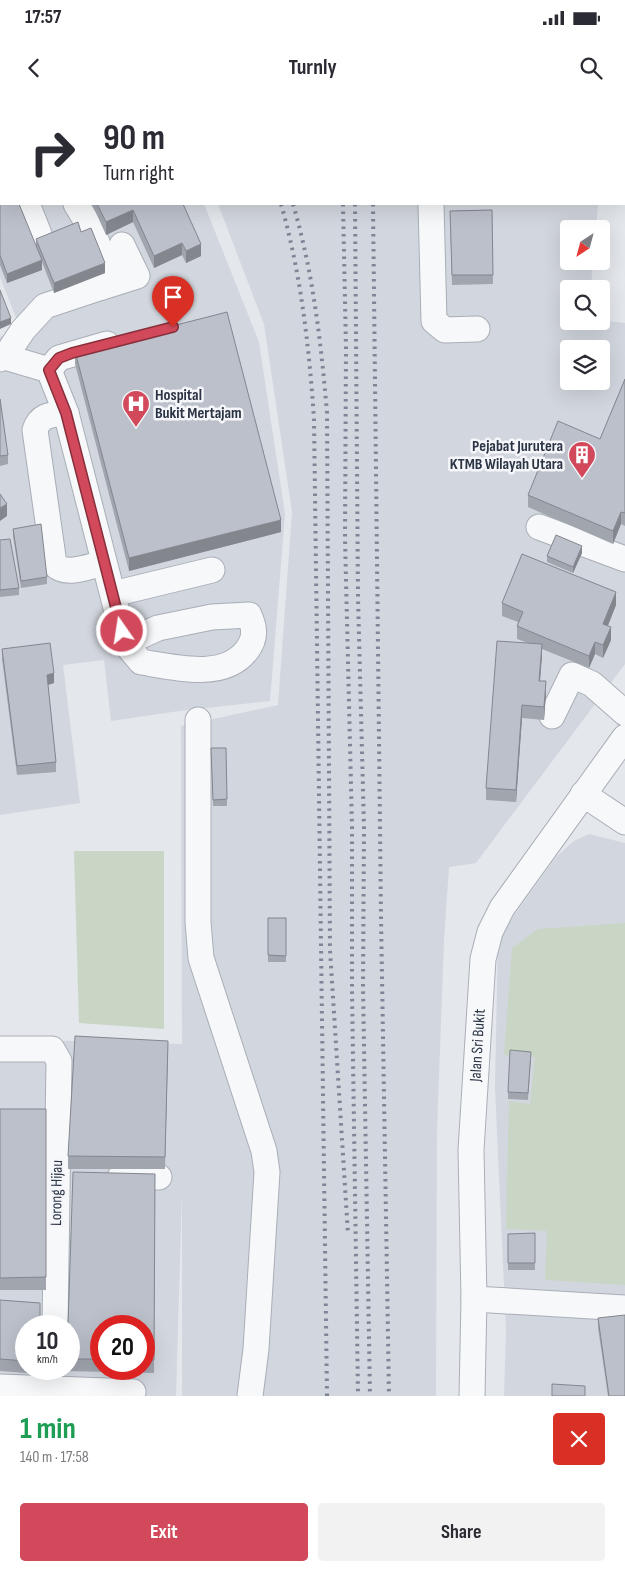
<!DOCTYPE html>
<html lang="en">
<head>
<meta charset="utf-8">
<style>
  body { margin:0; font-family:"Sofia Sans Condensed",sans-serif; background:#f2f2f3; color:#2b2b33; height:100vh; display:flex; flex-direction:column; font-size:19px; white-space:nowrap }
  * { box-sizing:border-box; margin:0 }
  p { font-size:16px; color:#7c7c81 }
  .icon { flex:none; width:28px; height:28px; fill:none; stroke:currentColor; stroke-width:2; stroke-linecap:round; stroke-linejoin:round }
  .map { position:relative; height:1296px; overflow:hidden }
  .sheet { display:flex; flex-direction:column; background:#fff; flex:1 }
  .sheet>* { flex:none }
  .banner { position:absolute; left:0px; top:0px; width:625px; height:105px; box-shadow:0 5px 20px #0002; background:#fff; color:#2b2b33; overflow:hidden }
  .needle { width:32px; rotate:216deg }
  .controls { position:absolute; left:560px; top:120px; display:grid; gap:10px }
  .controls a { display:grid; place-items:center; width:50px; height:50px; border-radius:5px; background:#fff; box-shadow:0 5px 20px #0002; font-size:25px }
  .speed { position:absolute; left:15px; top:1215px; display:flex; gap:10px; font-size:25px; font-weight:700; text-align:center }
  .speed>* { display:grid; place-content:center; width:65px; height:65px; border-radius:50%; background:#fff; box-shadow:0 5px 20px #0002; line-height:1 }
  .speed small { font-size:12px; font-weight:400 }
  .speed .limit { border:8px solid #d22; background:#fff; color:#111 }
  .pin { position:absolute; display:grid; place-items:center; width:42px; height:42px; color:#fff; margin:-51px -21px; border-radius:50% 50% 50% 0; rotate:-45deg; box-shadow:0 0 5px #0007 }
  .pin .icon { rotate:45deg }
  .me { position:absolute; width:55px; margin:-28px; rotate:347deg; stroke-linejoin:round; filter:drop-shadow(0 0 4px #0008) }
  .turn { display:flex; align-items:center; gap:18px; height:105px; padding:0 20px; font-size:22px }
  .turn .icon { width:65px; height:65px; stroke-width:2.5 }
  .turn b { display:block; font-size:35px; line-height:42px }
  .round { display:grid; place-items:center; flex:none; width:52px; height:52px; border-radius:5px; background:#f2f2f3 }
  .head { display:flex; align-items:center; justify-content:space-between; height:85px; padding:0 20px }
  h1 { font-size:30px; font-weight:700; line-height:38px; color:#1e9e55 }
  .button { display:flex; gap:10px; margin-top:auto; padding:10px 20px }
  .button a { flex:1; height:58px; border-radius:5px; background:#d1495b; color:#fff; font-size:20px; font-weight:700; line-height:58px; text-align:center }
  .button a+a { background:#f2f2f3; color:#2b2b33 }
  .status { display:flex; justify-content:space-between; align-items:center; height:35px; padding:0 25px; background:#fff; direction:ltr }
  .status svg { height:14px; fill:currentColor }
  header { display:flex; justify-content:space-between; align-items:center; height:65px; padding:0 20px; background:#fff; font-size:22px; font-weight:700 }
  .map>svg:first-child { display:block }
  .built { fill:#d2d6de; fill-rule:evenodd }
  .green { fill:#c9d6c5 }
  .lines { fill:none; stroke-linecap:round; stroke-linejoin:round }
  .minor-casing { stroke:#a9aeb7; stroke-width:27 }
  .minor { stroke:#f7f8fa; stroke-width:25 }
  .rail { stroke:#7d8696; stroke-width:4; stroke-dasharray:2.5 5; stroke-linecap:butt }
  .wall { fill:#a1a5ae; fill-rule:evenodd }
  .shaded-wall { fill:#83868d }
  .building { fill:#bbc0ca; stroke:#83868d }
  .route-casing { stroke:#882f3b; stroke-width:12 }
  .route { stroke:#d1495b; stroke-width:9 }
  .labels { text-anchor:middle; dominant-baseline:central; stroke-width:5; stroke-linejoin:round; paint-order:stroke }
  .poi-label { font-size:16px; font-weight:bold; fill:#2b3445; stroke:#f4f6f9; text-anchor:start }
  .street-label { font-size:16px; fill:#2b3445; stroke:#f4f6f9 }
</style>
</head>
<body>
<div class="status"><b>17:57</b><svg viewBox="0 0 49 12"><path d="M0 12V9h3v3zM5 12V6h3v6zM10 12V3h3v9zM15 12V0h3v12zM26 1h20v11H26zM47 4h2v5h-2z"/></svg></div>
<header><svg class="icon" aria-label="back" viewBox="0 0 24 24"><path d="M15 5l-7 7 7 7"/></svg>Turnly<svg class="icon" aria-label="search" viewBox="0 0 24 24"><circle cx="10" cy="10" r="6"/><path d="M15 15l6 6"/></svg></header>
<div class="map">
<svg width="625" height="1296" viewBox="0 0 625 1296">
  <rect width="100%" height="100%" fill="#e4e7ec"/>
  <path class="built" d="M0 0 90 1H1V104H204L259 242 285 414 270 601 179 611 111 621 104 560 63 565 80 703 0 715V237L20 228 0 177Z
    M178 0H625V90L624 1Z
    M218 104H598L596 129H569V161H593L591 189H569V221L601 220 625 223V564L476 763 449 767 444 840 437 1031 436 1296H182V1090L176 1296H0V939L182 944 181 626 278 605 292 412 264 224ZM569 249H601V281H569ZM26 1226H69V1269H26ZM101 1226H144V1269H101Z
    M589 734 625 743V1296H504L506 1231 495 987 498 838 556 757 574 741Z"/>
  <path class="green" d="M74 751H164V929L79 923Z
    M625 823V1185L545 1180 547 1131 506 1129 509 1001 530 1004 535 957 504 955 512 848 538 829Z"/>
  <g class="lines">
    <defs>
      <g id="minor">
        <path d="M429 0V1"/>
        <path d="M624 68H625"/>
        <path d="M27 104 39 134"/>
        <path d="M431 104 434 221 445 230 477 229"/>
        <path d="M102 187 137 176 122 145"/>
        <path d="M5 257 23 230 45 206 102 187 109 174 93 132 76 104"/>
        <path d="M0 259 5 257 49 270 66 313 125 543 141 562C173 567 224 581 247 550 256 538 255 528 249 515L212 517 158 528 125 543"/>
        <path d="M49 270 59 258 107 244"/>
        <path d="M66 313C52 315 40 314 35 330L54 464C66 477 89 466 104 463"/>
        <path d="M539 427 625 459"/>
        <path d="M113 494 212 470"/>
        <path d="M552 616 572 575 592 584 625 613"/>
        <path d="M198 620V822L201 858 264 1051 267 1072 256 1249 250 1296"/>
        <path d="M583 694 625 722"/>
        <path d="M0 949H52L59 961 55 1226"/>
        <path d="M120 1077H159"/>
        <path d="M474 1199 625 1208"/>
        <path d="M0 1287 133 1292"/>
        <path id="s1" d="M472 1296 474 1199 471 1050 483 859 490 832 502 808 625 637"/>
      </g>
    </defs>
    <use href="#minor" class="minor-casing"/>
    <use href="#minor" class="minor"/>
    <path class="rail" d="M238 0V1
      M250 0 251 1
      M341 0V1
      M353 0V1
      M373 0V1
      M281 104C301 174 309 246 314 319L327 1296
      M293 104C313 172 321 242 327 313L330 850 348 1134
      M343 104 346 248 345 438 352 727V889L358 1296
      M355 104 358 498 364 728 363 887 370 1296
      M373 104 381 816 389 1296"/>
  </g>
  <path class="wall" d="M625 0V46H624V1Z
    M0 86 36 146V139L81 132 105 173 54 193 42 162V170L7 183 0 165Z
    M92 104H183L201 156 186 163 182 155 154 168 133 122 106 135Z
    M492 110 493 184 452 185 450 111Z
    M75 251 281 432 129 471 75 264Z
    M625 279V426L621 424 613 444 528 407V395L600 339Z
    M0 299 8 355V364L0 366Z
    M13 429 47 477V484L21 488 13 436Z
    M0 440 19 488V495L0 497Z
    M582 453 573 473 547 462V456Z
    M502 503 616 505 608 526 611 540 603 558 595 554 589 568 542 549 540 581 546 593 544 620 522 618 516 702 486 700V688L528 543 517 539V526L518 522 502 516Z
    M2 549 54 583 48 585 56 662V672L17 675 2 559Z
    M211 648H226L227 706H213Z
    M268 818H286V862H268Z
    M168 953 165 1069H68V1056Z
    M531 958 528 1000 508 999V992Z
    M0 1009H46V1190H0Z
    M155 1074 154 1273 66 1271V1269H69V1226ZM101 1226H144V1269H101Z
    M535 1133V1170H508V1134Z
    M0 1200 26 1226V1269H40V1274L0 1271Z
    M598 1218 625 1296H608L598 1228Z"/>
  <path class="shaded-wall" d="M1 45V55L0 56V46Z
    M133 110V122L106 135V122Z
    M182 143V155L154 168V156Z
    M201 144V156L186 163V151Z
    M42 160V170L7 183V174Z
    M105 163V173L54 193V183Z
    M11 218V224L0 229V222Z
    M7 404V416L0 421V408Z
    M621 412V424L613 444V431Z
    M281 420V432L129 471V458Z
    M582 446V453L573 473V467Z
    M616 492V505L603 537V524Z
    M611 527V540L603 558V545Z
    M595 542V554L589 568V556Z
    M542 544V557L539 593V581Z
    M54 573V583L47 585V575Z
    M546 581V593L544 620V607Z
    M522 605V618L516 702V690Z"/>
  <path class="building" d="M14 0H84V1H11Z
    M478 0H625V34H624V1H478Z
    M0 6H1V45L0 46Z
    M0 86H1V104H19L42 160 7 174 0 155Z
    M97 104H183L201 144 186 151 182 143 154 156 133 110 106 122Z
    M492 110 493 175H452L450 111Z
    M78 122 81 132 91 128 105 163 54 183 36 139Z
    M0 190 11 218 0 222Z
    M227 212 281 420 129 458 75 251Z
    M625 279V413L621 412 613 431 528 395 558 321 600 339Z
    M0 299 8 355 0 356Z
    M0 394 7 404 0 408Z
    M41 424 47 477 21 481 13 429Z
    M556 435 582 446 573 467 547 456Z
    M10 439 19 488 0 490V440Z
    M522 454 616 492 603 524 611 527 603 545 595 542 589 556 517 526 523 512 502 503Z
    M497 541 542 544 539 581H546L544 607 522 605 516 690 486 688Z
    M50 543 54 573 47 575 56 662 17 666 2 549Z
    M211 648H226L227 699 213 700Z
    M268 818H286V856L268 855Z
    M75 936 168 941 165 1057 68 1056Z
    M510 950 531 952 528 993 508 992Z
    M0 1009H46V1177L0 1178Z
    M73 1072 155 1074 154 1260H144V1226H101V1259H69V1226H68Z
    M535 1133V1163H508V1134Z
    M0 1200 40 1203V1226H26V1261L0 1259Z
    M625 1215V1296H609L598 1218Z
    M552 1284 585 1286V1296H552Z"/>
  <g class="lines">
    <defs>
      <path id="route" d="M122 531 66 313 49 270 59 258 72 253 173 227"/>
    </defs>
    <use href="#route" class="route-casing"/>
    <use href="#route" class="route"/>
  </g>
  <defs>
    <symbol id="hospital-pin" viewBox="-11 -11 22 30"><path d="M0 17L-7.5 6A9.5 9.5 0 1 1 7.5 6Z" fill="#d1495b" stroke="#f4f6f9"/><path d="M-5-5h3v3.5h4V-5h3V5h-3V1.5h-4V5h-3Z" fill="#fff"/></symbol>
    <symbol id="building-pin" viewBox="-11 -11 22 30"><path d="M0 17L-7.5 6A9.5 9.5 0 1 1 7.5 6Z" fill="#d1495b" stroke="#f4f6f9"/><path d="M-4-6H4V6H1V3H-1V6H-4ZM-2.5-4.3h1.7v1.8h-1.7ZM.8-4.3h1.7v1.8H.8ZM-2.5-1h1.7V.8h-1.7ZM.8-1h1.7V.8H.8Z" fill="#fff"/></symbol>
  </defs>
  <g fill-rule="evenodd">
    <use href="#hospital-pin" x="120" y="288" width="32" height="43"/>
    <use href="#building-pin" x="566" y="339" width="32" height="43"/>
  </g>
  <g class="labels">
    <g class="poi-label">
      <text x="155" y="295">Hospital<tspan x="155" dy="18">Bukit Mertajam</tspan></text>
      <text x="563" y="346" text-anchor="end">Pejabat Jurutera<tspan x="563" dy="18">KTMB Wilayah Utara</tspan></text>
    </g>
    <g class="street-label">
      <text stroke="none"><textPath href="#s1" startOffset="351">Jalan Sri Bukit</textPath></text>
      <text transform="translate(57 1093) rotate(-89)">Lorong Hijau</text>
    </g>
  </g>
</svg>
<div class="controls">
<a><svg class="needle" viewBox="-14 -14 28 28"><path d="M0-13l5 13h-10z" fill="#e53935"/><path d="M0 13l5-13h-10z" fill="#7c7c81"/></svg></a>
<a><svg class="icon" aria-label="search" viewBox="0 0 24 24"><circle cx="10" cy="10" r="6"/><path d="M15 15l6 6"/></svg></a>
<a><svg class="icon" aria-label="layers" viewBox="0 0 24 24"><path d="M12 4l9 5-9 5-9-5zM3 14l9 5 9-5"/></svg></a>
</div>
<div class="speed"><div>10<small>km/h</small></div><div class="limit">20</div></div>
<div class="pin" style="left:173px;top:227px;background:#d93025"><svg class="icon" aria-label="arrive" viewBox="0 0 24 24"><path d="M6 21V4h12l-3 4 3 4H6"/></svg></div>
<svg class="me" style="left:122px;top:531px" viewBox="-20 -20 40 40"><circle r="17" fill="#d1495b" stroke="#fff" stroke-width="3"/><path d="M0-11L8 9 0 5-8 9z" fill="#fff"/></svg>
<div class="banner">
<div class="turn"><svg class="icon" aria-label="right" viewBox="0 0 24 24"><path d="M7 20v-9h11M14 6l5 5-5 5"/></svg><div><b>90 m</b>Turn right</div></div>
</div>
</div>
<section class="sheet">
<div class="head"><div><h1>1 min</h1><p>140 m · 17:58</p></div><a class="round" style="background:#d93025;color:#fff"><svg class="icon" aria-label="close" viewBox="0 0 24 24"><path d="M6 6l12 12M18 6L6 18"/></svg></a></div>
<div class="button"><a>Exit</a><a>Share</a></div>
</section>
</body>
</html>
